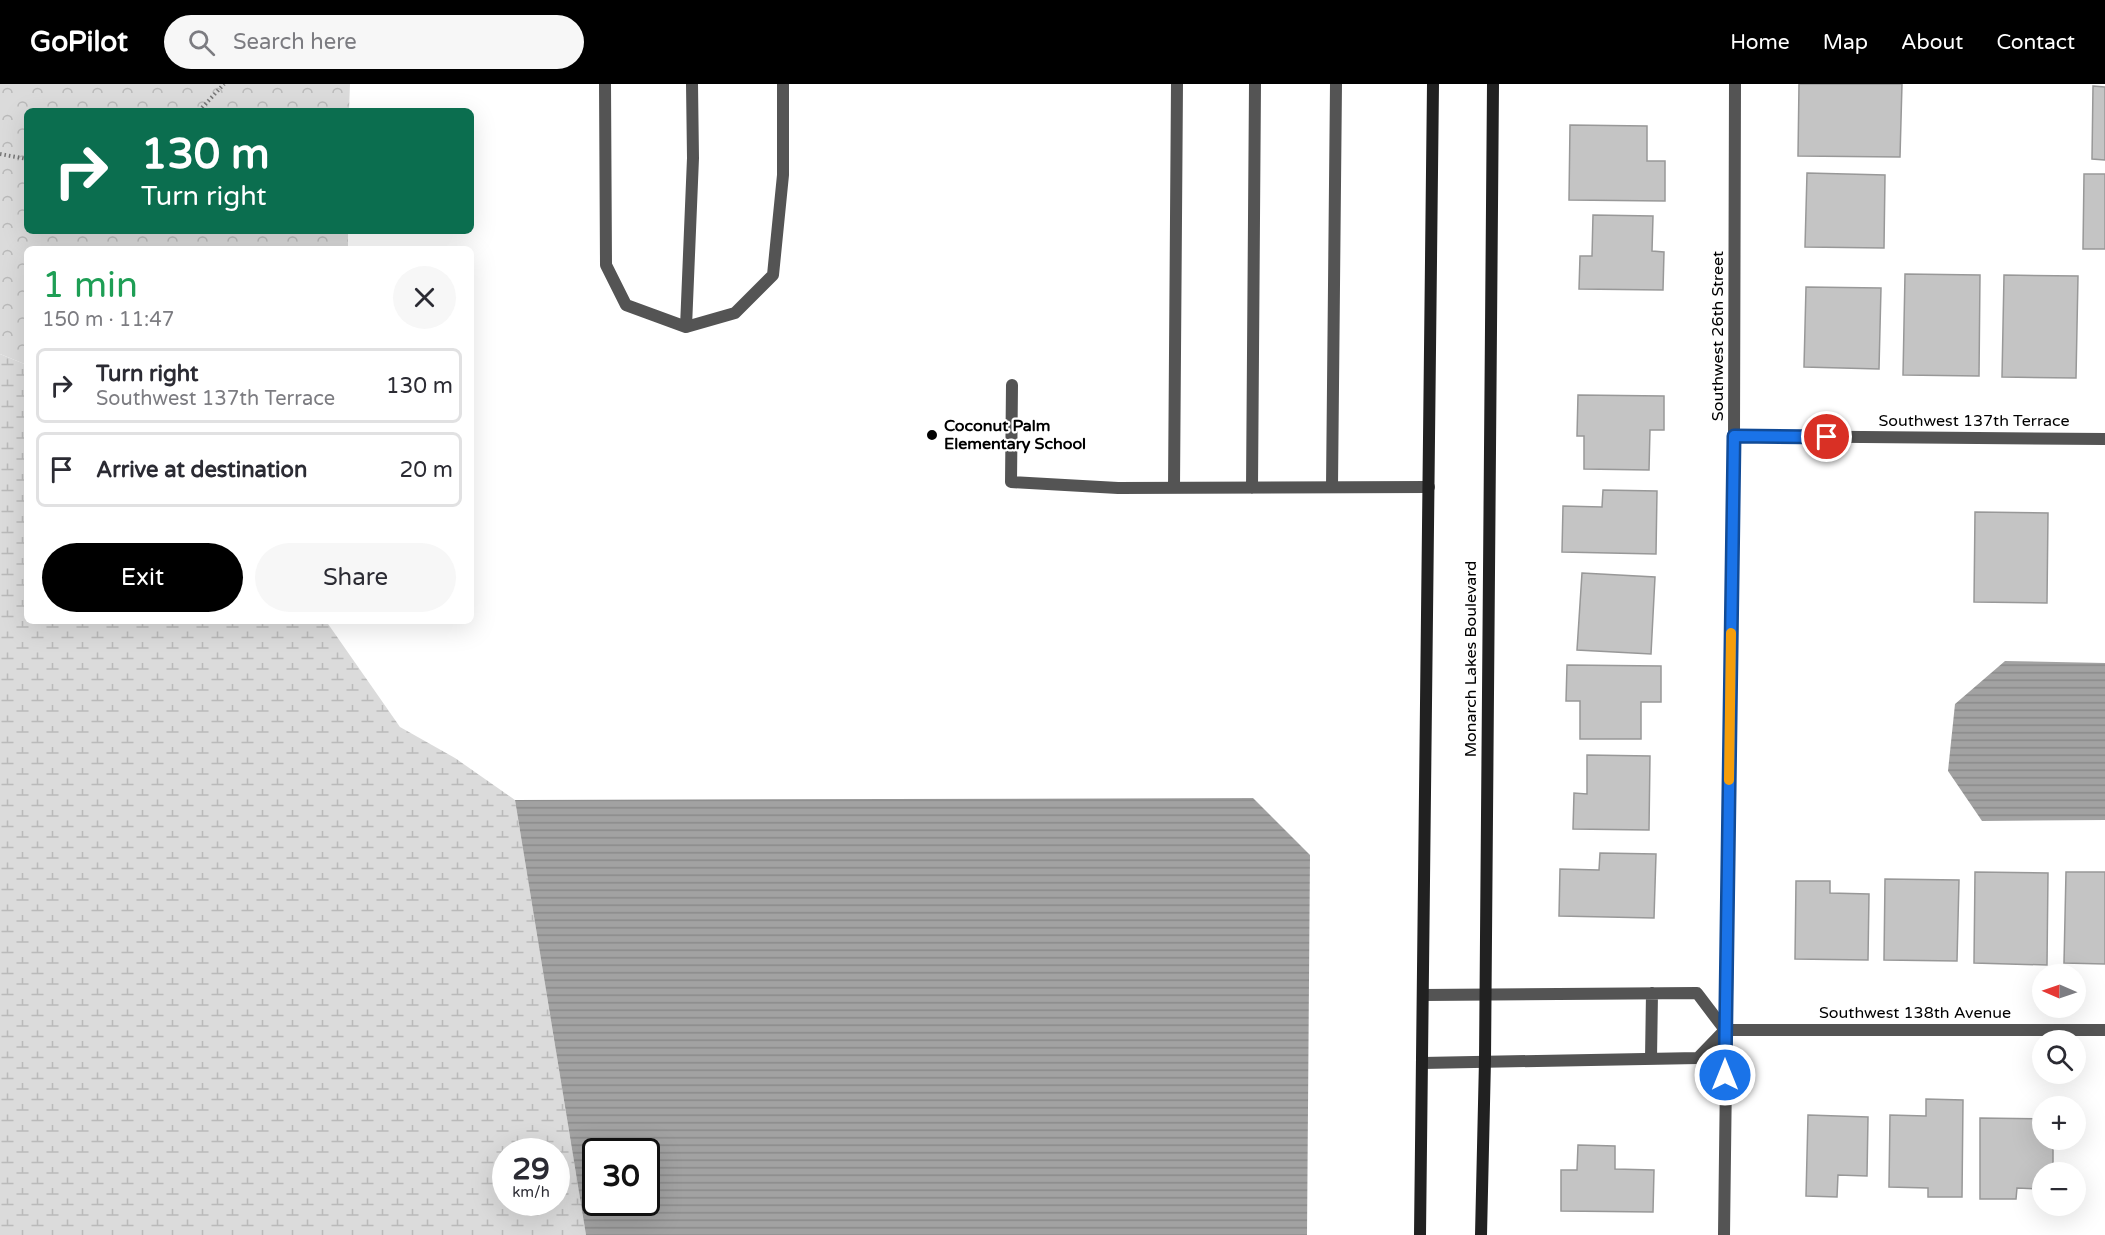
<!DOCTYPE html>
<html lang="en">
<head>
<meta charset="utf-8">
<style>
  body { margin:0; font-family:"Varela Round",sans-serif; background:#f7f7f7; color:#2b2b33; height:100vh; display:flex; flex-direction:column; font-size:22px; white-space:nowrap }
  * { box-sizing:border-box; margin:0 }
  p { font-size:20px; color:#7c7c81 }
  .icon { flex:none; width:33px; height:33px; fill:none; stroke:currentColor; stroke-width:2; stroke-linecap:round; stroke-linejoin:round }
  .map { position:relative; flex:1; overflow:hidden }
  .details { position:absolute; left:24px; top:162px; width:450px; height:378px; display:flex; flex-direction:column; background:#fff; border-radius:9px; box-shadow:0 6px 24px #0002 }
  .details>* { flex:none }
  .banner { position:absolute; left:24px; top:24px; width:450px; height:126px; border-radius:9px; box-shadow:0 6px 24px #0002; background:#0b6e4f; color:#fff; overflow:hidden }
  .needle { width:39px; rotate:272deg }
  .buttons { position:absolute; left:2032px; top:880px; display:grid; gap:12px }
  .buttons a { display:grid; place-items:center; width:54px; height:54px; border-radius:50%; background:#fff; box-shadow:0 6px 24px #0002; font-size:30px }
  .speed { position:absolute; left:492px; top:1054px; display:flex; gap:12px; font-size:30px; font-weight:700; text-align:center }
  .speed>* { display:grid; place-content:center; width:78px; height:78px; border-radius:50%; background:#fff; box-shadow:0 6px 24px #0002; line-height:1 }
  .speed small { font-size:15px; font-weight:400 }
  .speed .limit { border:3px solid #111; border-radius:9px; background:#fff; color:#111 }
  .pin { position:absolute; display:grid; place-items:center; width:51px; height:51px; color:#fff; margin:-26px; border:3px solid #fff; border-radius:50%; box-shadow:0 2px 6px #0007 }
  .me { position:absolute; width:66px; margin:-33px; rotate:0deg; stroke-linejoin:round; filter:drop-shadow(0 0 4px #0008) }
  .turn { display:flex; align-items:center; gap:21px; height:126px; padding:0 18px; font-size:27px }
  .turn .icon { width:78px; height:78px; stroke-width:2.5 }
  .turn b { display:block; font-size:42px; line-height:51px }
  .round { display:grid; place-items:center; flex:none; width:63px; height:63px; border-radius:32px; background:#f7f7f7 }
  .headline { display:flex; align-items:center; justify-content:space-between; height:102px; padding:0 18px }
  h1 { font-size:36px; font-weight:600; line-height:45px; color:#1e9e55 }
  .action { display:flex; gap:12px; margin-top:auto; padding:12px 18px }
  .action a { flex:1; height:69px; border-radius:36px; background:#000; color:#fff; font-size:24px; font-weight:600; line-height:69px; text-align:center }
  .action a+a { background:#f7f7f7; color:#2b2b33 }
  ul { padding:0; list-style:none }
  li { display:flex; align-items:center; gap:18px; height:75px; margin:0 12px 9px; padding:0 6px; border:3px solid #e1e1e2; border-radius:9px }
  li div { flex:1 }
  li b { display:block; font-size:22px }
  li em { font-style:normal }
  header { display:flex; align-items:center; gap:36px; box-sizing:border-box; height:84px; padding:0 30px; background:#000; color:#fff }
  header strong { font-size:28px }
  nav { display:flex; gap:33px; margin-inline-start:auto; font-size:21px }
  .search { width:420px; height:54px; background:#f7f7f7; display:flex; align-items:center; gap:15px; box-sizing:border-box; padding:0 21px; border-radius:33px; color:#7c7c81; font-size:22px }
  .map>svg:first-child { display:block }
  .wetland { fill:url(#wetland-marsh); fill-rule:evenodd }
  .park { fill:url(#park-crowns) }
  .water { fill:url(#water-rules); fill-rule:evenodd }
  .building { fill:#c4c4c4; stroke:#989898; stroke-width:1.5 }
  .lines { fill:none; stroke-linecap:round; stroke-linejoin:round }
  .path { stroke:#767676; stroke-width:4; stroke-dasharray:1.5 3; stroke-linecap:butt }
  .lane { stroke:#545454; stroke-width:12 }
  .street { stroke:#545454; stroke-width:12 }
  .secondary { stroke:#212121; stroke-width:12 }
  .route-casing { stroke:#114b97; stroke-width:15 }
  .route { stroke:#1a73e8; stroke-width:10 }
  .slow { stroke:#f59e0b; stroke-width:10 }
  .poi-dot { fill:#000; stroke:#fff; stroke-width:2 }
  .labels { text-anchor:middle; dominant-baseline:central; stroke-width:4.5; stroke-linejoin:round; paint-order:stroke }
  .street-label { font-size:16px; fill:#000; stroke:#fff }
  .poi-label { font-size:16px; font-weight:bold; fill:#000; stroke:#fff; text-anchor:start }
</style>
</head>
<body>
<header>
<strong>GoPilot</strong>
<div class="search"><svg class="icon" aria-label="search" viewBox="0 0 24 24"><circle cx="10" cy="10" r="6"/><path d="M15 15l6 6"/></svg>Search here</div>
<nav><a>Home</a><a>Map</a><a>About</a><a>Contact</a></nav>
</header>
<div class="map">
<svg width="2105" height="1151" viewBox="0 0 2105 1151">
  <defs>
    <pattern id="wetland-marsh" width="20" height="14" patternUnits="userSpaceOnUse" patternTransform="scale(1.5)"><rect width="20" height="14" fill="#dbdbdb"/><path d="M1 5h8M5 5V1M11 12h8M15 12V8" fill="none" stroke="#bababa"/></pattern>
    <pattern id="park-crowns" width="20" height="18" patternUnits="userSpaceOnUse" patternTransform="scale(1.5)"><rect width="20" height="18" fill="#dbdbdb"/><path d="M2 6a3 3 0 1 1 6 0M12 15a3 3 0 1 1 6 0" fill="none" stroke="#bababa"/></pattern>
    <pattern id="water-rules" width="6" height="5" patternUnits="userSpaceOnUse" patternTransform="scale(1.5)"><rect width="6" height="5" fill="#a2a2a2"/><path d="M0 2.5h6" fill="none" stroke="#8a8a8a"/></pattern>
  </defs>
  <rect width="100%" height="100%" fill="#fff"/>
  <path class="wetland" d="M0 270 27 281V537H326L400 643 455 674 515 716 586 1151H0ZM506 1068H556V1119H506Z"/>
  <path class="park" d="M0 0H350L349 27H27V147H348V165H27V281L0 270Z"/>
  <path class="water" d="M2005 577 2105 579V736L1982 737 1948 687 1955 620Z
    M1253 714 1310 771 1307 1151H586L515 716ZM596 1068H646V1119H596Z"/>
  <path class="building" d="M1799 0H1902L1900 73 1798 72Z
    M2093 2 2105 3V76L2092 75Z
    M1570 41 1647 42V77H1665V117L1569 116Z
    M1807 89 1885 91 1884 164 1805 163Z
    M2084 90H2105V165H2083Z
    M1593 131 1653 132 1652 167 1664 168 1663 206 1579 205 1580 172H1592Z
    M1905 190 1980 191 1979 292 1903 291Z
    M2004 191 2078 192 2076 294 2002 293Z
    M1806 203 1881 204 1879 285 1804 283Z
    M1578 311 1664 312V346H1650L1649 386 1584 385V352H1577Z
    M1603 406 1657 407 1656 470 1562 468 1563 422 1602 423Z
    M1975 428 2048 429 2047 519 1974 518Z
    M1582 489 1655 493 1651 570 1577 566Z
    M1567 581 1661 582V618H1641V655H1580V617H1566Z
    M1587 671 1650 672 1649 746 1573 745 1574 709 1587 710Z
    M1600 769 1656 770 1654 834 1559 832 1560 785 1599 786Z
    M1975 788 2048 789 2047 881 1974 879Z
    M2066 788H2105V880L2064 879Z
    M1885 795 1959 796 1957 877 1884 876Z
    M1796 797H1830V809L1869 810 1868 876 1795 875Z
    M1926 1015 1963 1016 1962 1113H1928V1104L1889 1103 1890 1031 1926 1032Z
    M1808 1031 1868 1033 1867 1092 1838 1091 1837 1113 1806 1112Z
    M1980 1034 2043 1035V1056H2053V1089H2043V1105L2017 1104 2016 1115H1980Z
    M1578 1061 1615 1062V1085L1654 1086 1653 1128 1561 1127V1086H1577Z"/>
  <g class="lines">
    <path class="path" d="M199 27 224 0
      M0 70 27 75"/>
    <path class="lane" d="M605 0 606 181 626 221 686 243 735 229 773 191 783 91V0
      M686 243 693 74 692 0
      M1012 301 1011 398 1118 404 1429 403
      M1332 403 1336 0
      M1174 404 1177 0
      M1252 404 1255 0"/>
    <path class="street" d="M1734 352 2105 355
      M1423 911 1697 909 1725 946
      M1651 975 1652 909
      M1422 979 1698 974 1725 946H2105
      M1724 1151 1734 352 1735 0"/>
    <path class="secondary" d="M1420 1151 1433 0
      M1481 1151 1485 976 1493 0"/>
  </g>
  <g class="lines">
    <defs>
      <path id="route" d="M1725 991 1734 352 1827 353"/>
    </defs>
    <use href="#route" class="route-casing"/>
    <use href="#route" class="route"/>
    <path class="slow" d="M1729 696 1731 549"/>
  </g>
  <circle class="poi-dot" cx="932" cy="351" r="6"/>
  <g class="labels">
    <g class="street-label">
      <text transform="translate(1718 252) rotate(-90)">Southwest 26th Street</text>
      <text x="1974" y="337">Southwest 137th Terrace</text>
      <text transform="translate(1471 575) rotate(-90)">Monarch Lakes Boulevard</text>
      <text x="1915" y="929">Southwest 138th Avenue</text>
    </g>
    <g class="poi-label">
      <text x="944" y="342">Coconut Palm<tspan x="944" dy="18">Elementary School</tspan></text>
    </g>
  </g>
</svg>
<div class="buttons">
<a><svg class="needle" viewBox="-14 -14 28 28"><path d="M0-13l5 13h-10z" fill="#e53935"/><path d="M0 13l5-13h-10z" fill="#7c7c81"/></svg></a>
<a><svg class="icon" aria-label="search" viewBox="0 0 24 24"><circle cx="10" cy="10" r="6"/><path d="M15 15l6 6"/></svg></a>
<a>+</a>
<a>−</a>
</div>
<div class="speed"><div>29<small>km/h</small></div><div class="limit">30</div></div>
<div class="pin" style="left:1827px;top:353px;background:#d93025"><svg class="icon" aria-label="arrive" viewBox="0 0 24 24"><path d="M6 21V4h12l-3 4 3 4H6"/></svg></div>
<svg class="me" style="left:1725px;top:991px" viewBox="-20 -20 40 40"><circle r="17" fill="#1a73e8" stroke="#fff" stroke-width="3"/><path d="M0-11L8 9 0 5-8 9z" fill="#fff"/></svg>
<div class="banner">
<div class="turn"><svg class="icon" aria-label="right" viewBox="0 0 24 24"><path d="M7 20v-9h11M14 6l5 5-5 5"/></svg><div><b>130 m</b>Turn right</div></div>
</div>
<section class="details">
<div class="headline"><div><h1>1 min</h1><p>150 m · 11:47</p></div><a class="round"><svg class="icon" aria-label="close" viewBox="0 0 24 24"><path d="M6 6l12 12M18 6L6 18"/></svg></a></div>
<ul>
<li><svg class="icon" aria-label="right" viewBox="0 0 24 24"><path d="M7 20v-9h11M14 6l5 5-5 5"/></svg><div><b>Turn right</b><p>Southwest 137th Terrace</p></div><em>130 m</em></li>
<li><svg class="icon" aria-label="arrive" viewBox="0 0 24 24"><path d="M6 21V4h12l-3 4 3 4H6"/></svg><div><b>Arrive at destination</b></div><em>20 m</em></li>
</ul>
<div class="action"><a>Exit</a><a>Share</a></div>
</section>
</div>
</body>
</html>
